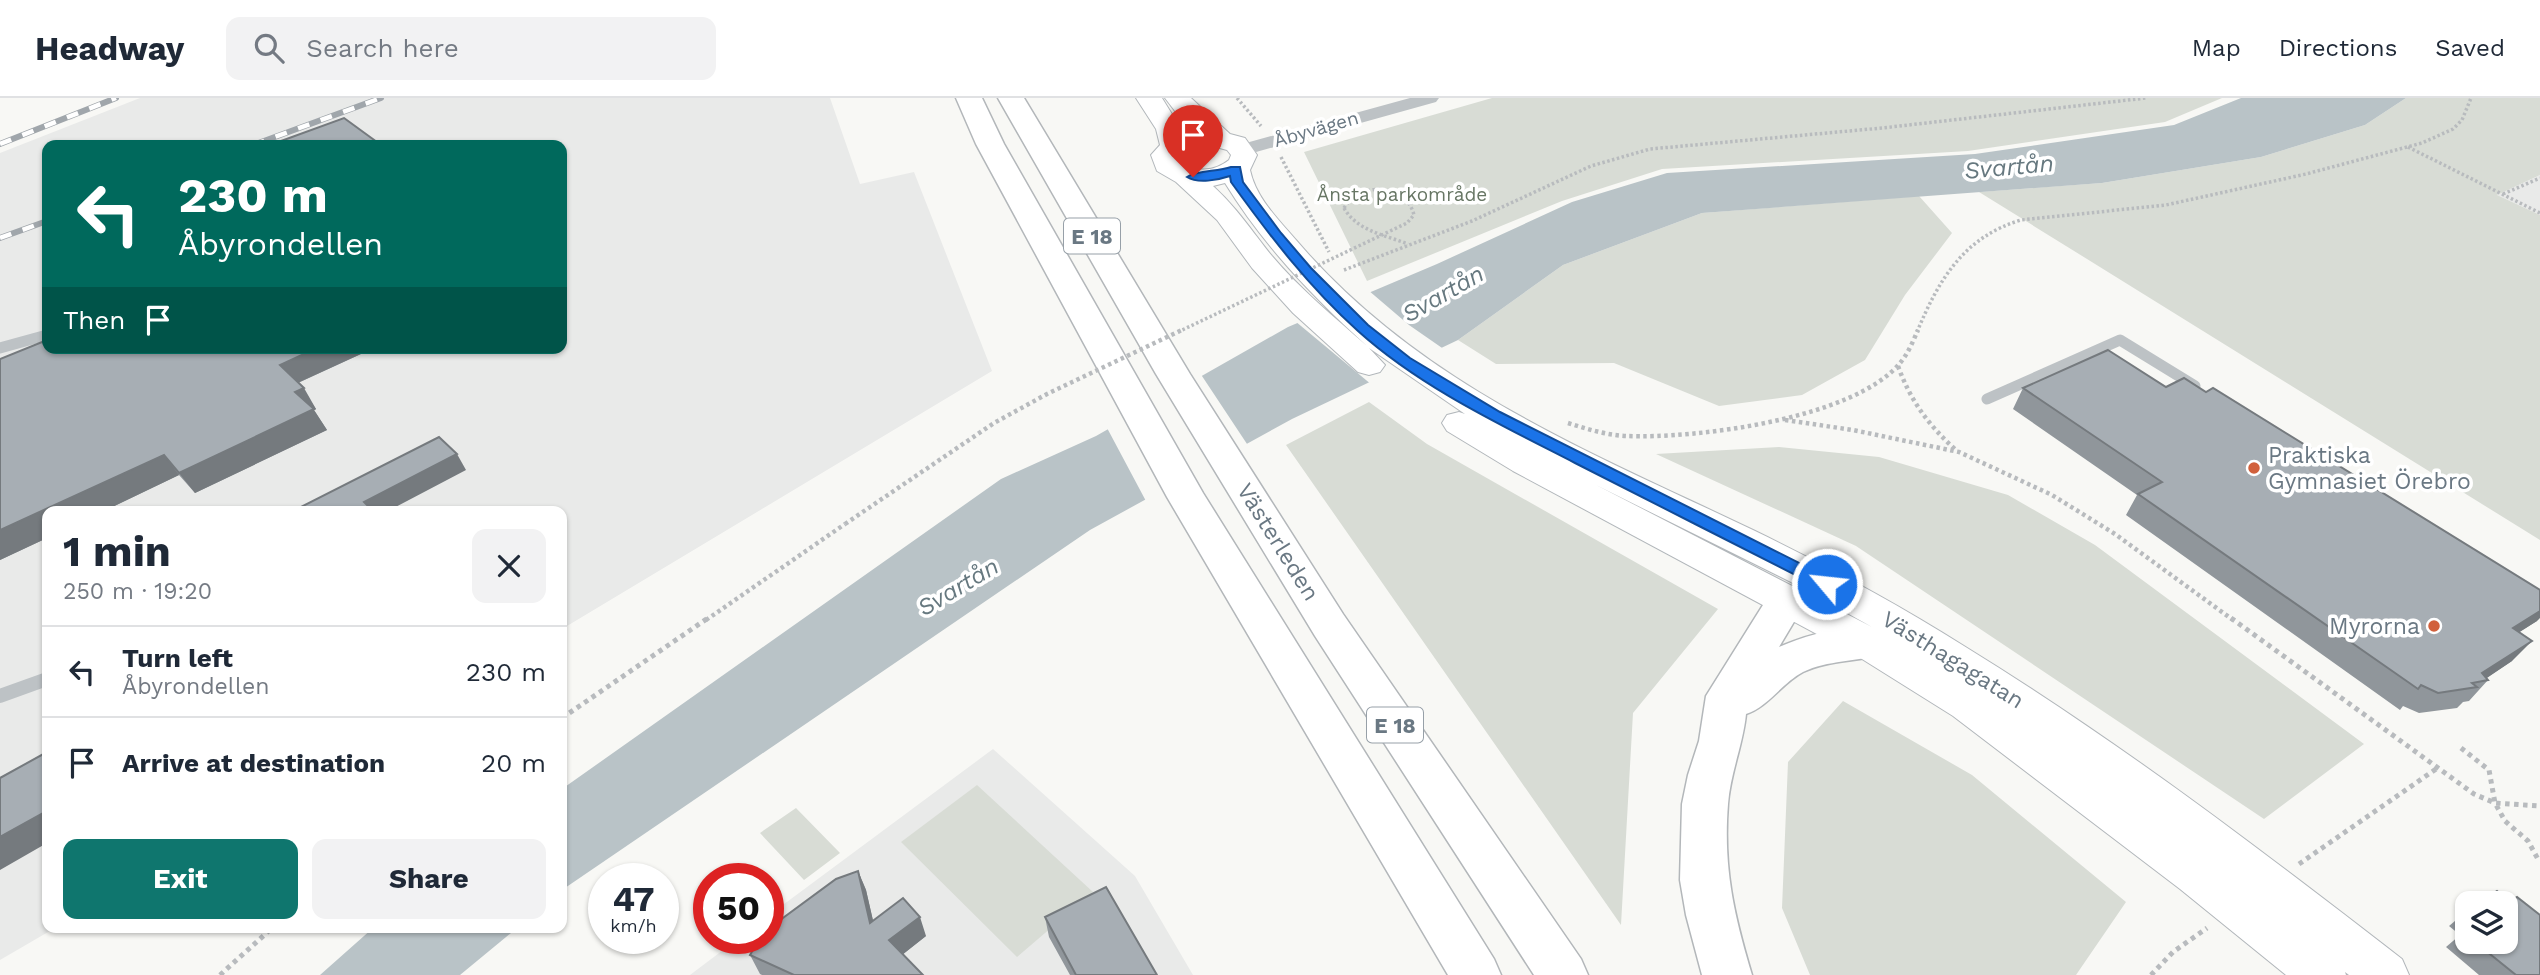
<!DOCTYPE html>
<html lang="en">
<head>
<meta charset="utf-8">
<style>
  body { margin:0; font-family:"Work Sans",sans-serif; background:#f2f2f3; color:#1f2937; height:100vh; display:flex; flex-direction:column; font-size:26px; white-space:nowrap }
  * { box-sizing:border-box; margin:0 }
  p { font-size:23px; color:#747a83 }
  .icon { flex:none; width:38px; height:38px; fill:none; stroke:currentColor; stroke-width:2; stroke-linecap:round; stroke-linejoin:round }
  .map { position:relative; flex:1; overflow:hidden }
  .sheet { position:absolute; left:42px; top:408px; width:525px; height:427px; display:flex; flex-direction:column; background:#fff; border-radius:14px; box-shadow:0 2px 5px #0004 }
  .sheet>* { flex:none }
  .top-card { position:absolute; left:42px; top:42px; width:525px; height:214px; border-radius:14px; box-shadow:0 2px 5px #0004; background:#00695c; color:#fff; overflow:hidden }
  .tools { position:absolute; left:2455px; top:793px; display:grid; gap:14px }
  .tools a { display:grid; place-items:center; width:63px; height:63px; border-radius:14px; background:#fff; box-shadow:0 2px 5px #0004; font-size:35px }
  .speed { position:absolute; left:588px; top:765px; display:flex; gap:14px; font-size:35px; font-weight:700; text-align:center }
  .speed>* { display:grid; place-content:center; width:91px; height:91px; border-radius:50%; background:#fff; box-shadow:0 2px 5px #0004; line-height:1 }
  .speed small { font-size:18px; font-weight:400 }
  .speed .limit { border:10px solid #d22; background:#fff; color:#111 }
  .pin { position:absolute; display:grid; place-items:center; width:60px; height:60px; color:#fff; margin:-72px -30px; border-radius:50% 50% 50% 0; rotate:-45deg; box-shadow:0 0 7px #0007 }
  .pin .icon { rotate:45deg }
  .me { position:absolute; width:77px; margin:-38px; rotate:298deg; stroke-linejoin:round; filter:drop-shadow(0 0 5px #0008) }
  .turn { display:flex; align-items:center; gap:24px; height:147px; padding:0 21px; font-size:32px }
  .turn .icon { width:91px; height:91px; stroke-width:2.5 }
  .turn b { display:block; font-size:49px; line-height:60px }
  .then { display:flex; align-items:center; height:66px; padding:0 21px; background:#0003; gap:14px; font-size:26px }
  .round { display:grid; place-items:center; flex:none; width:74px; height:74px; border-radius:14px; background:#f2f2f3 }
  .overview { display:flex; align-items:center; justify-content:space-between; height:119px; padding:0 21px }
  h1 { font-size:42px; font-weight:700; line-height:52px }
  .action { display:flex; gap:14px; margin-top:auto; padding:14px 21px }
  .action a { flex:1; height:80px; border-radius:14px; background:#0f766e; color:#fff; font-size:28px; font-weight:700; line-height:80px; text-align:center }
  .action a+a { background:#f2f2f3; color:#1f2937 }
  ul { padding:0; list-style:none }
  li { display:flex; align-items:center; gap:21px; height:91px; padding:0 21px; border-top:2px solid #e0e1e3 }
  li div { flex:1 }
  li b { display:block; font-size:26px }
  li em { font-style:normal }
  header { display:flex; align-items:center; gap:42px; box-sizing:border-box; height:98px; padding:0 35px; background:#fff; border-bottom:2px solid #e0e1e3 }
  header strong { font-size:33px }
  nav { display:flex; gap:38px; margin-inline-start:auto; font-size:24px }
  .search { width:490px; height:63px; background:#f2f2f3; display:flex; align-items:center; gap:18px; box-sizing:border-box; padding:0 24px; border-radius:14px; color:#747a83; font-size:26px }
  .map>svg:first-child { display:block }
  .built { fill:#e9eae9; fill-rule:evenodd }
  .green { fill:#d8dcd5 }
  .water { fill:#b9c3c7 }
  .pier { fill:#f8f8f5 }
  .lines { fill:none; stroke-linecap:round; stroke-linejoin:round }
  .secondary-casing { stroke:#b2b7bb; stroke-width:2 }
  .highway-casing { stroke:#b3b7ba; stroke-width:3 }
  .path-far2 { stroke:#b8bbbe; stroke-width:3.5; stroke-dasharray:2.5 2.5; stroke-linecap:butt }
  .path-far1 { stroke:#b8bbbe; stroke-width:4.5; stroke-dasharray:3.5 3.5; stroke-linecap:butt }
  .path { stroke:#b8bbbe; stroke-width:5; stroke-dasharray:4.5 4.5; stroke-linecap:butt }
  .lane-far1 { stroke:#bdc2c5; stroke-width:11 }
  .lane { stroke:#bdc2c5; stroke-width:14 }
  .street { fill:#bdc2c5; fill-rule:evenodd }
  .secondary { fill:#fff; fill-rule:evenodd }
  .highway { fill:#fff; fill-rule:evenodd }
  .rail-casing { stroke:#a0a6ab; stroke-width:6 }
  .rail { stroke:#fff; stroke-width:4.5; stroke-dasharray:12; stroke-linecap:butt }
  .path-bridge-far1 { stroke:#b8bbbe; stroke-width:3.5; stroke-dasharray:2.5 2.5; stroke-linecap:butt }
  .path-bridge { stroke:#b8bbbe; stroke-width:4.5; stroke-dasharray:3.5 3.5; stroke-linecap:butt }
  .wall { fill:#90969b }
  .shaded-wall { fill:#757a7e }
  .building { fill:#a7aeb4; stroke:#757a7e; stroke-width:2 }
  .route { fill:#1a73e8; stroke:#114b97; stroke-width:2 }
  .poi-dot { fill:#d1603c; stroke:#fff; stroke-width:2.5 }
  .labels { text-anchor:middle; dominant-baseline:central; stroke-width:7; stroke-linejoin:round; paint-order:stroke }
  .far-street-label { font-size:19px; fill:#6a7883; stroke:#fff }
  .far-park-label { font-size:19px; fill:#677664; stroke:#fff }
  .shield { fill:#fff; stroke:#97a0a8; stroke-width:2 }
  .shield-label { font-size:21px; font-weight:bold; fill:#6a7883 }
  .poi-label { font-size:23px; fill:#6a7883; stroke:#fff; text-anchor:start }
  .street-label { font-size:23px; fill:#6a7883; stroke:#fff }
  .water-label { font-size:24px; font-style:italic; fill:#66787f; stroke:#fff }
</style>
</head>
<body>
<header>
<strong>Headway</strong>
<div class="search"><svg class="icon" aria-label="search" viewBox="0 0 24 24"><circle cx="10" cy="10" r="6"/><path d="M15 15l6 6"/></svg>Search here</div>
<nav><a>Map</a><a>Directions</a><a>Saved</a></nav>
</header>
<div class="map">
<svg width="2540" height="877" viewBox="0 0 2540 877">
  <rect width="100%" height="100%" fill="#f8f8f5"/>
  <path class="built" d="M140 0H830L860 86 914 74 992 273 562 531V413H47V830H55L0 862V55ZM47 47H562V250H47Z
    M2540 77V117L2497 97Z
    M993 651 1135 778 1193 877H690L739 840H768V818Z"/>
  <path class="green" d="M1492 0H2222L2165 24 1968 53 1662 71 1562 103 1367 183 1304 54Z
    M2406 0H2540V77L2497 97 2540 117V442L1979 94 2102 85 2261 59 2365 27Z
    M1919 98 1952 135 1905 197 1865 262 1802 297 1719 308 1614 265 1496 266 1458 242 1563 167 1702 115Z
    M1369 304 1427 346 1718 511 1633 615 1621 827 1286 347Z
    M1779 349 1879 359 2008 397 2095 447 2364 646 2264 721 1856 448 1656 356Z
    M1843 603 1972 677 2126 804 2076 877H1810L1782 810 1788 664Z
    M977 687 1093 794 1017 859 901 744Z
    M796 710 840 755 804 782 760 735Z"/>
  <path class="water" d="M2241 0H2406L2365 27 2261 59 2102 85 1702 115 1563 167 1458 242 1292 321 1090 432 562 792V691L1001 381 1096 338 1288 229 1437 166 1572 104 1667 75 1975 56 2174 27Z
    M373 830H517L460 877H320Z"/>
  <path class="pier" d="M1368 192 1409 227 1445 252 1372 287 1295 223Z
    M1200 275 1249 349 1147 405 1106 328Z"/>
  <g class="lines">
    <defs>
      <path id="secondary" d="M1136 0H1162L1183 34 1195 32 1178 17 1165 0H1191L1230 36 1245 40 1257 57 1250 72C1256 100 1278 121 1296 142 1420 287 1586 352 1753 432 1825 467 1896 505 1964 548 2117 642 2260 751 2402 861L2409 877H2349L2345 874 2346 877H2286L2180 791 1953 618 1854 556 1513 373 1447 333 1442 325 1447 317 1459 314 1465 316 1369 250 1385 267 1380 274 1369 277 1358 274 1293 215 1252 170 1217 122 1176 84 1157 73 1151 57 1160 47 1156 31ZM1205 46 1227 52 1231 57 1229 62C1214 74 1195 75 1179 63L1178 59 1189 49ZM1225 85C1263 147 1312 198 1367 248 1334 219 1300 191 1272 158 1251 132 1238 111 1213 88ZM1596 387 1799 488 1872 529Z"/>
      <path id="highway" d="M956 0H982L1004 46 1203 395 1494 861 1501 877H1448L1167 399 976 46Z
        M998 0H1024L1190 276 1343 516 1581 861 1588 877H1534L1315 538 1156 276Z
        M1787 487 1801 491 1807 502 1779 549C1809 536 1851 524 1883 534L1889 545 1883 556C1856 564 1828 562 1803 574 1782 585 1768 609 1746 616 1743 647 1730 676 1728 706 1723 770 1734 817 1752 877H1702L1686 817 1680 782 1682 706 1688 677 1699 643 1706 598 1773 491Z"/>
    </defs>
    <use href="#secondary" class="secondary-casing"/>
    <use href="#highway" class="highway-casing"/>
    <path class="path-far2" d="M1237 0 1261 28
      M2408 49 2540 115
      M1281 59 1329 154
      M2503 96 2540 80
      M1344 110C1357 133 1385 137 1408 146
      M1344 172 1472 123 1591 68 1650 51 1882 30 2146 0
      M1917 234C1939 181 1964 139 2021 122L2166 107 2306 76 2422 45 2453 31 2462 22 2471 0"/>
    <path class="path-far1" d="M1898 268C1910 302 1929 328 1956 352
      M1785 322 1853 332 1959 354 2052 397 2115 436 2233 522
      M1568 325C1587 331 1606 337 1626 338 1695 341 1854 321 1900 265 1908 256 1913 243 1918 232
      M706 522 845 426"/>
    <path class="path" d="M2231 520 2474 696 2495 705 2540 708
      M562 620 708 520
      M2461 650 2489 672 2495 705 2505 723 2528 743 2539 763
      M2299 766 2436 671
      M220 877 272 830
      M2151 877 2173 854 2207 830"/>
    <path class="lane-far1" d="M0 250 47 237
      M1987 301 2120 242 2195 288"/>
    <path class="lane" d="M0 598 47 581"/>
    <path class="street" d="M1410 0H1439L1436 4 1249 56 1242 58 1232 52 1235 48Z"/>
    <use href="#secondary" class="secondary"/>
    <use href="#highway" class="highway"/>
    <defs>
      <path id="rail" d="M0 46 116 0
        M253 47 381 0
        M0 140 47 123"/>
    </defs>
    <use href="#rail" class="rail-casing"/>
    <use href="#rail" class="rail"/>
    <path class="path-bridge-far1" d="M1178 234 1407 125 1414 117C1406 85 1360 83 1344 110"/>
    <path class="path-bridge" d="M845 426 994 325 1047 296 1182 232"/>
  </g>
  <path class="wall" d="M47 250H374L298 285 316 311 314 312 327 332 195 395 179 377 104 413H47V440L0 462V261Z
    M2023 290 2537 523 2519 534 2512 563 2486 580 2488 582 2469 603 2463 604 2457 610 2419 615 2403 608 2400 612 2126 417 2137 397 2013 311Z
    M858 773 866 792 873 823 926 838 903 856 923 877H762L760 876 750 857Z
    M2510 803 2540 877H2479L2446 849 2460 837 2449 828 2468 812V844H2506Z
    M1045 819 1157 877H1070L1049 839Z"/>
  <path class="shaded-wall" d="M317 250H374L293 287 280 267Z
    M304 290 316 311 314 312 327 332 195 395 179 375 295 294Z
    M457 356 466 372 388 413H369L364 404Z
    M164 357 179 377 104 413H47V440L0 462V432Z
    M2540 513V520L2537 523 2493 551 2513 530Z
    M2532 543 2512 563 2481 584 2482 575Z
    M47 713V745L0 772V739Z
    M858 773 866 792 878 844 870 825Z
    M920 819 926 838 897 861 889 842Z"/>
  <path class="building" d="M344 20 381 47H270Z
    M47 242V250H317L280 267 304 290 295 294 314 311 179 375 164 357 0 432V261Z
    M2108 252 2166 289 2184 280 2206 294 2213 290 2540 492V513L2513 530 2532 543 2482 575 2488 582 2472 585 2477 589 2438 595 2421 587 2418 591 2138 396 2162 384 2023 290Z
    M439 339 457 356 364 404 373 413H293Z
    M47 654V713L0 739V680Z
    M858 773 870 825 903 800 920 819 889 842 923 877H794L750 857 760 840H768V831L836 781Z
    M1106 789 1157 877H1076L1045 819Z
    M2497 793 2510 803 2517 799 2540 817V877H2516L2475 844H2506V805H2479Z"/>
  <path class="route" d="M1231 69H1240L1243 84 1281 135 1311 170 1368 227 1410 260 1500 314 1833 482 1835 486 1833 490H1821C1739 448 1657 407 1575 365 1501 327 1420 289 1358 233 1309 189 1269 137 1231 84L1230 78C1218 82 1198 86 1187 79 1198 72 1217 74 1231 69Z"/>
  <g class="poi-dot">
    <circle cx="2254" cy="370" r="7"/>
    <circle cx="2434" cy="528" r="7"/>
  </g>
  <g class="labels">
    <g class="far-street-label">
      <text transform="translate(1316 31) rotate(-16)">Åbyvägen</text>
    </g>
    <g class="far-park-label">
      <text x="1402" y="96">Ånsta parkområde</text>
    </g>
    <g class="shield">
      <rect x="1064" y="120.5" width="56" height="35" rx="5"/>
      <rect x="1367" y="609.5" width="56" height="35" rx="5"/>
    </g>
    <g class="shield-label">
      <text x="1092" y="138">E 18</text>
      <text x="1395" y="627">E 18</text>
    </g>
    <g class="poi-label">
      <text x="2268" y="357">Praktiska<tspan x="2268" dy="26">Gymnasiet Örebro</tspan></text>
      <text x="2420" y="528" text-anchor="end">Myrorna</text>
    </g>
    <g class="street-label">
      <text transform="translate(1278 444) rotate(58)">Västerleden</text>
      <text transform="translate(1953 562) rotate(32)">Västhagagatan</text>
    </g>
    <g class="water-label">
      <text transform="translate(2009 69) rotate(-5)">Svartån</text>
      <text transform="translate(1443 196) rotate(-30)">Svartån</text>
      <text transform="translate(958 489) rotate(-31)">Svartån</text>
    </g>
  </g>
</svg>
<div class="tools">
<a><svg class="icon" aria-label="layers" viewBox="0 0 24 24"><path d="M12 4l9 5-9 5-9-5zM3 14l9 5 9-5"/></svg></a>
</div>
<div class="speed"><div>47<small>km/h</small></div><div class="limit">50</div></div>
<div class="pin" style="left:1193px;top:79px;background:#d93025"><svg class="icon" aria-label="arrive" viewBox="0 0 24 24"><path d="M6 21V4h12l-3 4 3 4H6"/></svg></div>
<svg class="me" style="left:1827px;top:486px" viewBox="-20 -20 40 40"><circle r="17" fill="#1a73e8" stroke="#fff" stroke-width="3"/><path d="M0-11L8 9 0 5-8 9z" fill="#fff"/></svg>
<div class="top-card">
<div class="turn"><svg class="icon" aria-label="left" viewBox="0 0 24 24"><path d="M17 20v-9H6M10 6l-5 5 5 5"/></svg><div><b>230 m</b>Åbyrondellen</div></div>
<div class="then">Then<svg class="icon" aria-label="arrive" viewBox="0 0 24 24"><path d="M6 21V4h12l-3 4 3 4H6"/></svg></div>
</div>
<section class="sheet">
<div class="overview"><div><h1>1 min</h1><p>250 m · 19:20</p></div><a class="round"><svg class="icon" aria-label="close" viewBox="0 0 24 24"><path d="M6 6l12 12M18 6L6 18"/></svg></a></div>
<ul>
<li><svg class="icon" aria-label="left" viewBox="0 0 24 24"><path d="M17 20v-9H6M10 6l-5 5 5 5"/></svg><div><b>Turn left</b><p>Åbyrondellen</p></div><em>230 m</em></li>
<li><svg class="icon" aria-label="arrive" viewBox="0 0 24 24"><path d="M6 21V4h12l-3 4 3 4H6"/></svg><div><b>Arrive at destination</b></div><em>20 m</em></li>
</ul>
<div class="action"><a>Exit</a><a>Share</a></div>
</section>
</div>
</body>
</html>
